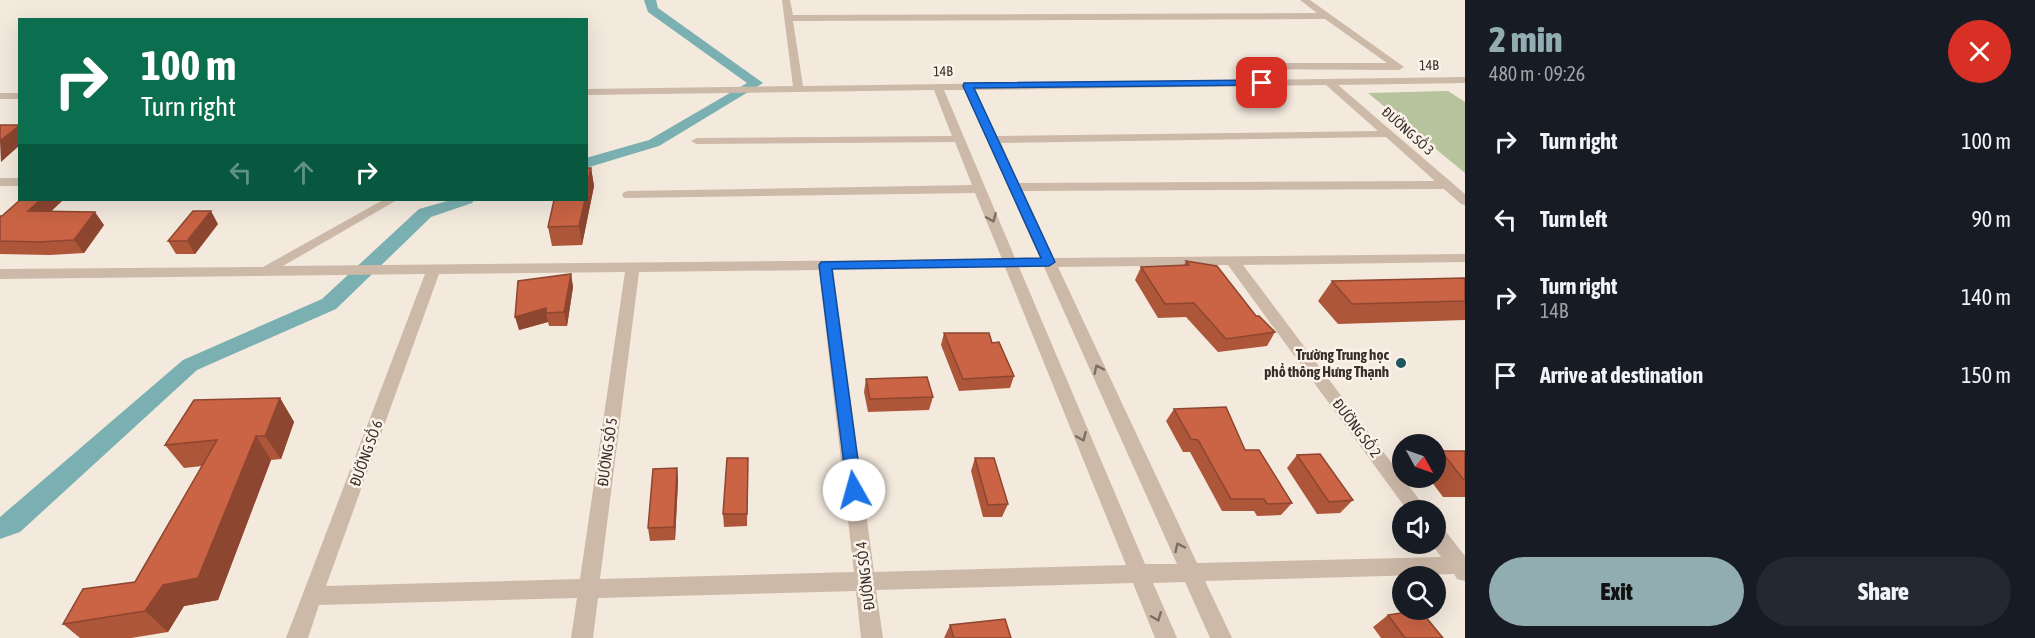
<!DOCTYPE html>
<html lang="en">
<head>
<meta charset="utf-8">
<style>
  body { margin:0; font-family:"Asap Condensed",sans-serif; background:#242831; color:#f1f3f6; height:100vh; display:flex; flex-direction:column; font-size:22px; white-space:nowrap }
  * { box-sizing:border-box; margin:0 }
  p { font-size:20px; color:#9ea1a6 }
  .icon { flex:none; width:33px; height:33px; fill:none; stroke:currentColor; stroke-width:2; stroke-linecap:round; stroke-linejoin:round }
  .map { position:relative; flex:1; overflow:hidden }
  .side { display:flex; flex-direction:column; background:#171b24; width:570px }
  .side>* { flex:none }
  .top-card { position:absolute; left:18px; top:18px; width:570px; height:183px; border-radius:0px; box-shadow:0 6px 24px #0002; background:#0b6e4f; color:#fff; overflow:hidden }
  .needle { width:39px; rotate:130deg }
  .fabs { position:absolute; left:1392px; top:434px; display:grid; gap:12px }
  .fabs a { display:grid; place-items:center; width:54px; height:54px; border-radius:50%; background:#171b24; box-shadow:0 6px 24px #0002; font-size:30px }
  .pin { position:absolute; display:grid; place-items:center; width:51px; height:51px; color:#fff; margin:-26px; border-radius:12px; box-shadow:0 3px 9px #0006 }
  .me { position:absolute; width:66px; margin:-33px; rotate:353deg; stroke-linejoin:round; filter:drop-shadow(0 0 4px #0008) }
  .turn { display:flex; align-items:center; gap:21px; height:126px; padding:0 24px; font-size:27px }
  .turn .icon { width:78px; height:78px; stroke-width:2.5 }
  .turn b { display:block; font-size:42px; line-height:51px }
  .lanes { display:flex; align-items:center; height:57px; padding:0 24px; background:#0003; justify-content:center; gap:30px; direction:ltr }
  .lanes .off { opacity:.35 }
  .round { display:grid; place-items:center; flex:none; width:63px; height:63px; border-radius:32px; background:#242831 }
  .overview { display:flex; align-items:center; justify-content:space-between; height:102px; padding:0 24px }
  h1 { font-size:36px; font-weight:800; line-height:45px; color:#91adb1 }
  .cta { display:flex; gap:12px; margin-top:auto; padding:12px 24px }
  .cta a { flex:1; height:69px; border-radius:36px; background:#91adb1; color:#111; font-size:24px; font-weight:800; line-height:69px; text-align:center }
  .cta a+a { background:#242831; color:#f1f3f6 }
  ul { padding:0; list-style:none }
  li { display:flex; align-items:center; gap:18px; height:78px; padding:0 24px }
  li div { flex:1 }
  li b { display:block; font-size:22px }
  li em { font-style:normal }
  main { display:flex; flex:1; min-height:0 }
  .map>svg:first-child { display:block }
  .green { fill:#b6c39c }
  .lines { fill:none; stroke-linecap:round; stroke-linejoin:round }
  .canal { fill:#7bb0b2; fill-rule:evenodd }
  .minor { fill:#ccb9a8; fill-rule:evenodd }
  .wall { fill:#ae563a }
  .shaded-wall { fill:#8d4630 }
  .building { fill:#ca6444; stroke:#8d4630; stroke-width:1.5 }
  .oneway { stroke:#7b6d62 }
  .route { fill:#1a73e8; stroke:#114b97; stroke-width:1.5 }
  .poi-dot { fill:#1c585c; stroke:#fbf3ea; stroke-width:2 }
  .labels { text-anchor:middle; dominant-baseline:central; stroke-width:5; stroke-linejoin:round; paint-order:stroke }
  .far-street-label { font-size:14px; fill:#392e29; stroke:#fbf3ea }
  .poi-label { font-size:15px; font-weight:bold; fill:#392e29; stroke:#fbf3ea; text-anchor:end }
  .street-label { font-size:15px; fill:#392e29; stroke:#fbf3ea }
</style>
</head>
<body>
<main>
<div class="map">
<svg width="1465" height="638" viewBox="0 0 1465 638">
  <rect width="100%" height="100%" fill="#f3e9dd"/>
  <path class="green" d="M1448 91 1465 102V173L1368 93Z"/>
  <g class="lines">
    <path class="canal" d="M644 0H656L658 8 763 83 659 146 586 168V158L649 140 747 83 648 12Z
      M451 200H474L472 203 431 217 336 309 197 370 20 532 0 539V517L183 360 322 299 419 209Z"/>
    <path class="minor" d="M782 0H790L793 15 1317 13 1300 0H1310L1404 67 1399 70 1249 69 1244 66 1249 63H1387L1325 19 793 21 803 86 1465 77V83L1338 85 1465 194V205L1461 204 1444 189 1023 191 1054 258 1465 254V262L1243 265 1427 510H1407L1228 265 1058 267 1197 563 1441 557 1431 543H1436V525L1443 528 1465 556V581L1457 579 1454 574 1205 581 1232 638H1210L1185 582 1153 583 1177 638H1155L1133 583 876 590 883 638H861L856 591 598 598 593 638H571L577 598 319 605 308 638H286L425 274 0 279V269L263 267 383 200H397L283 266 1002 259 975 193 624 198 622 195 624 192 628 191 972 185 955 142 697 144 691 141 697 138 952 136 934 90 586 95V89L793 86ZM1326 85 1378 131 997 136 975 90ZM944 90H965L1040 258H1015ZM1386 137 1435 181 1019 183 1001 143ZM1005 267 1126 565 874 572 833 269ZM1019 267H1044L1177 564H1145ZM819 270 854 572 600 579 639 272ZM625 272 580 579 326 586 439 274Z
      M0 93H20V99H0Z
      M0 178H20V186H0Z"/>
  </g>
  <path class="wall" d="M591 168 594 186 582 245 552 246 548 227Z
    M63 200 51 211 104 225 84 253 50 255 0 254V216Z
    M218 224 195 254H176L168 241Z
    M1186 261 1275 332 1267 346 1218 352 1186 317 1158 318 1135 280 1141 267 1184 265Z
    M571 274 573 287 567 326H549L548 322 519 330Z
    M1465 278V320L1338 324 1318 301 1332 281Z
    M944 333 992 343 1014 376 1010 388 959 391 941 345Z
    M866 379 933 397 929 410 868 412 864 392Z
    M280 398 294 422 281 459 271 460 218 600 184 606 168 632 131 638H80L63 624 135 582 202 466 184 468 165 445Z
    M1174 409 1245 450 1292 503 1281 515 1257 516 1254 511H1222L1190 452H1183L1166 421Z
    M1441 451H1465V497H1443L1428 477H1436V457Z
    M1297 455 1353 500 1340 513 1317 514 1287 468Z
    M748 458 747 526 724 527 723 514Z
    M975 458 1008 504 1002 517H983L971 471Z
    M677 468 678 481 675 540 650 541 648 528Z
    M1388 615 1443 638H1381L1373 627Z
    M950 625 1011 638H944Z"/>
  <path class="shaded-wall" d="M20 125V145L1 162 0 141Z
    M591 168 594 186 582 245 579 226 585 200H586V190Z
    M40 200H63L38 224 28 211Z
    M211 211 218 224 195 254 187 241Z
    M95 212 104 225 84 253 74 240Z
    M571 274 573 287 567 326 564 312Z
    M546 308V313L548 322 519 330 515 317Z
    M280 398 294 422 281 459 265 436Z
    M256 436 271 460 218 600 184 606 168 632 145 611Z
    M677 468 678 481 675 540 674 527Z"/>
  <path class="building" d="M0 125H20L0 141Z
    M586 168H591L586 190Z
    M20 200H40L28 211 95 212 74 240 39 242 0 241V216H2Z
    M554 200H585L579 226 548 227Z
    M193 211H211L187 241H168Z
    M1186 261 1217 266 1256 316H1259L1275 332 1226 339 1194 303 1165 304 1141 267 1189 265Z
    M571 274 564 312 546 313V308L515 317 518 281Z
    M1465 278V301L1352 304 1332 281Z
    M944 333H989L992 343 999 342 1014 376 963 379Z
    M927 377 933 397 870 399 866 379Z
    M280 398 265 436H256L198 578 163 585 145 611 63 624 83 589 135 582 217 440 165 445 194 400Z
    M1226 407 1245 450H1259L1292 503 1267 504 1264 499H1231L1198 440 1191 439 1174 409Z
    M1441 451H1465V479H1463Z
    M1320 454 1353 500 1329 502 1297 455Z
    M727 458H748L747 514H723Z
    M975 458H994L1008 504 988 505Z
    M677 468 674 527 648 528 653 469Z
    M1420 610 1443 638H1405L1388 615Z
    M1005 619 1011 638H954L950 625Z"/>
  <defs><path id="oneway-chevron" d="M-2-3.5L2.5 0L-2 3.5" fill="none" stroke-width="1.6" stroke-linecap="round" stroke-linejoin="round" transform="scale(1.5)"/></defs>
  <g class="oneway">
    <use href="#oneway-chevron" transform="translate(992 218) rotate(67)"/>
    <use href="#oneway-chevron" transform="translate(1098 369) rotate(-115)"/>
    <use href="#oneway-chevron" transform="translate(1082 437) rotate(67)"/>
    <use href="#oneway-chevron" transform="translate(1179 547) rotate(-115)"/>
    <use href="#oneway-chevron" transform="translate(1157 617) rotate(68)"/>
  </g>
  <path class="route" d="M1262 80 1267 83 1266 85 974 88 1055 262 1049 266 832 269 862 490 860 496 854 498 848 496 819 265 821 262 1041 258 963 86 964 83Z"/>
  <circle class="poi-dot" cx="1401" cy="363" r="6"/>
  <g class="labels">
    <g class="far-street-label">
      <text transform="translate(1429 65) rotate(-1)">14B</text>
      <text transform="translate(943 71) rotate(-1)">14B</text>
      <text transform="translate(1408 131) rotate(42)">ĐƯỜNG SỐ 3</text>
    </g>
    <g class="poi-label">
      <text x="1389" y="354">Trường Trung học<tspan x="1389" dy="17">phổ thông Hưng Thạnh</tspan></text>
    </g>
    <g class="street-label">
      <text transform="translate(1357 428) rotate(53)">ĐƯỜNG SỐ 2</text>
      <text transform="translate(607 452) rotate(-82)">ĐƯỜNG SỐ 5</text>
      <text transform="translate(366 453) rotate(-70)">ĐƯỜNG SỐ 6</text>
      <text transform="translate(865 576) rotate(-97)">ĐƯỜNG SỐ 4</text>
    </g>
  </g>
</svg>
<div class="fabs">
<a><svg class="needle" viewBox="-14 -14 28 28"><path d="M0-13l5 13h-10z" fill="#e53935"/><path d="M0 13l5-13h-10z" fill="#9ea1a6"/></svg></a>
<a><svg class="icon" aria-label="sound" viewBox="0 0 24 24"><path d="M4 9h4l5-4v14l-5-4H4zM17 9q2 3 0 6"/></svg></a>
<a><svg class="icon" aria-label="search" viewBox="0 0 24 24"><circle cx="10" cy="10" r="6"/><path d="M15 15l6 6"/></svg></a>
</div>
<div class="pin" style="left:1262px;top:83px;background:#d93025"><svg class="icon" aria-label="arrive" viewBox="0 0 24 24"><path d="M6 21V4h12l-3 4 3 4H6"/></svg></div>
<svg class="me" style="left:854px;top:490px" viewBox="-20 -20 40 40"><circle r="19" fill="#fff"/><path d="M0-13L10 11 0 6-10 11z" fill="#1a73e8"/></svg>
<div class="top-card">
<div class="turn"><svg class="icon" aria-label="right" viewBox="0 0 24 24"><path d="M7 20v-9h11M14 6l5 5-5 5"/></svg><div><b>100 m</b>Turn right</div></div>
<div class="lanes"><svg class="icon off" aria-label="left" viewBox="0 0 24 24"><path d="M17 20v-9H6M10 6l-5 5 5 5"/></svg><svg class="icon off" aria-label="ahead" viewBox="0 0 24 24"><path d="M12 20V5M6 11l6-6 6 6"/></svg><svg class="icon" aria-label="right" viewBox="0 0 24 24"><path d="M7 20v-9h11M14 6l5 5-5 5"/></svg></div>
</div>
</div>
<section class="side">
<div class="overview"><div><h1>2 min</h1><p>480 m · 09:26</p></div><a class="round" style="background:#d93025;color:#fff"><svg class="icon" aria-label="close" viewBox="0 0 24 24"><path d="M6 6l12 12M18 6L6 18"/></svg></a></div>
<ul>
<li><svg class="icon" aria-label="right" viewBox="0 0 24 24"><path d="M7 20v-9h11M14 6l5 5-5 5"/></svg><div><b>Turn right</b></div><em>100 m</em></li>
<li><svg class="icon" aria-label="left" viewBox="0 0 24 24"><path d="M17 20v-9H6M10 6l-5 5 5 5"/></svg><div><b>Turn left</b></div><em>90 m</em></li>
<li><svg class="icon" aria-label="right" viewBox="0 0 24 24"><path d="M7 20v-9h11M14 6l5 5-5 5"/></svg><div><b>Turn right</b><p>14B</p></div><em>140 m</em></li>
<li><svg class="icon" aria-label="arrive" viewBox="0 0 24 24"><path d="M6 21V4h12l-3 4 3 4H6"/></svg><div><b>Arrive at destination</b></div><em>150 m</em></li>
</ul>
<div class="cta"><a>Exit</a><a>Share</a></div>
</section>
</main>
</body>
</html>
